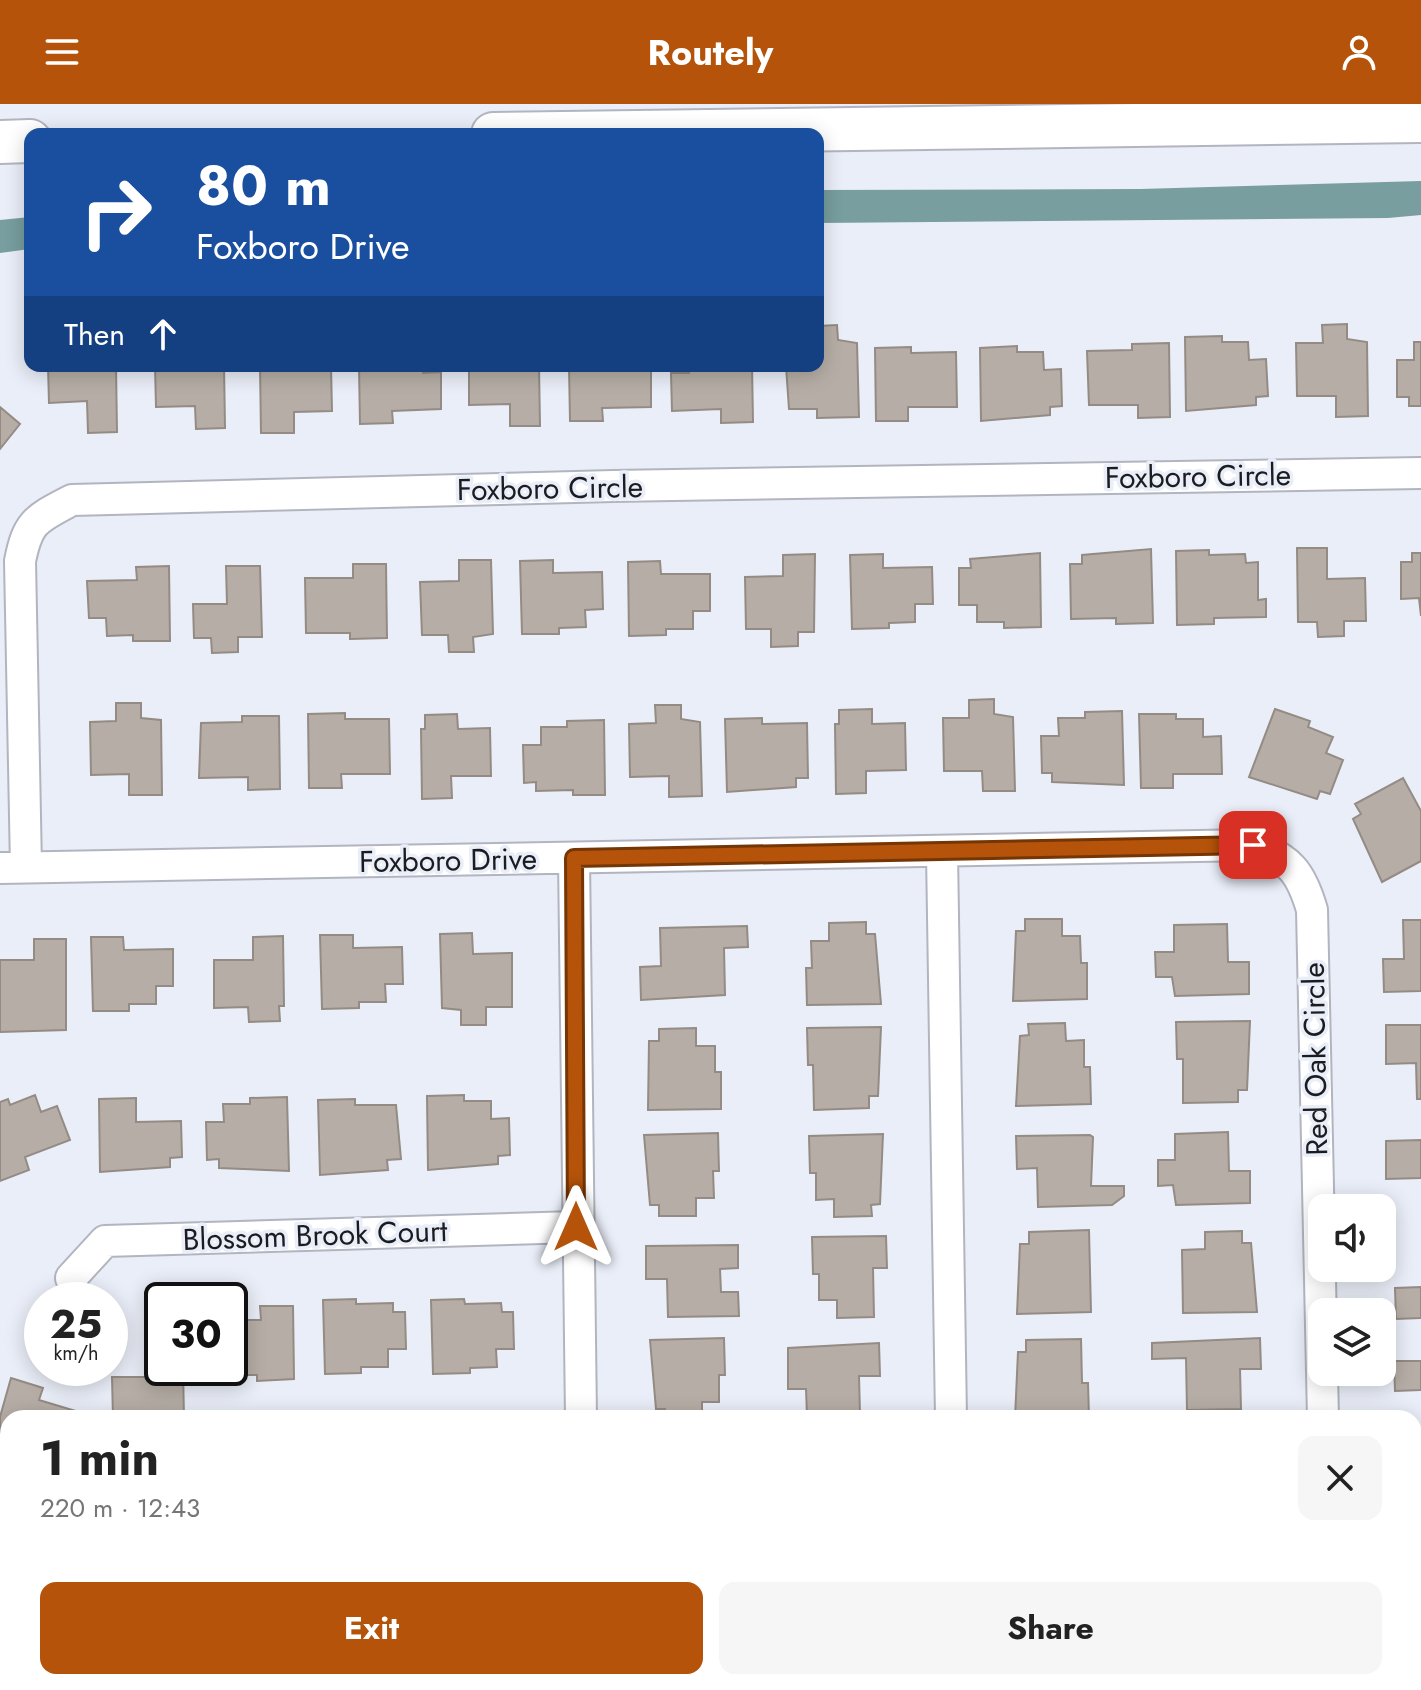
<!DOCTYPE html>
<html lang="en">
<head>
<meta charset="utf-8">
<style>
  body { margin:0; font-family:Jost,sans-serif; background:#f6f6f6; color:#222; height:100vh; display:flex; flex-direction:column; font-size:30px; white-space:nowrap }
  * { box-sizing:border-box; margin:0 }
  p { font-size:26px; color:#767676 }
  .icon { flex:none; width:44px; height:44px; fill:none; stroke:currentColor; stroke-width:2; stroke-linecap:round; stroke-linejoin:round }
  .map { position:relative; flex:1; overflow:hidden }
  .side { position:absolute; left:0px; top:1306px; width:1422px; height:280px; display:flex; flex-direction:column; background:#fff; border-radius:24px 24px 0 0; box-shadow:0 4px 20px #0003 }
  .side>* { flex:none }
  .hud { position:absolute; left:24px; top:24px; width:800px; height:244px; border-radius:16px; box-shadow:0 4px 20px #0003; background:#1a4fa0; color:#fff; overflow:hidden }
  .tools { position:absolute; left:1308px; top:1090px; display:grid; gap:16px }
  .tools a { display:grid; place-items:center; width:88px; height:88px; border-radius:16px; background:#fff; box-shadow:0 4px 20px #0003; font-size:40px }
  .speed { position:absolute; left:24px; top:1178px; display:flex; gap:16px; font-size:40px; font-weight:700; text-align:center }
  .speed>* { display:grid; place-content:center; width:104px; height:104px; border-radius:50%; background:#fff; box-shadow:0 4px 20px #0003; line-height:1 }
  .speed small { font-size:20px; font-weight:400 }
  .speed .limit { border:4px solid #111; border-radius:12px; background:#fff; color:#111 }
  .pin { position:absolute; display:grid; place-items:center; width:68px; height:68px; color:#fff; margin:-34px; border-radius:16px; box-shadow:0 4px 12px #0006 }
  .me { position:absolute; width:88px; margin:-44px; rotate:0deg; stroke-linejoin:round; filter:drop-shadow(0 0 6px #0008) }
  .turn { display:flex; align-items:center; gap:28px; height:168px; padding:0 40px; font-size:36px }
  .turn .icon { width:104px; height:104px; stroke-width:2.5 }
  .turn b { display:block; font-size:56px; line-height:68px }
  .then { display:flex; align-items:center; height:76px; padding:0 40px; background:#0003; gap:16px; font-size:30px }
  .round { display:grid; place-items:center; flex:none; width:84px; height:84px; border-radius:16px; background:#f6f6f6 }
  .overview { display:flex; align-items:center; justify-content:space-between; height:136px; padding:0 40px }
  h1 { font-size:48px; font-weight:700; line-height:60px }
  .cta { display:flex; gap:16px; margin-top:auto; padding:16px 40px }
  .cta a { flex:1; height:92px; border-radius:16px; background:#b45309; color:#fff; font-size:32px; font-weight:700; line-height:92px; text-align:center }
  .cta a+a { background:#f6f6f6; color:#222 }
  header { display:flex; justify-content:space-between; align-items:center; height:104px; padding:0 40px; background:#b45309; color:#fff; font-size:36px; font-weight:700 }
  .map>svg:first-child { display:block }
  .water { fill:#789e9f }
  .building { fill:#b6aea6; stroke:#938b84; stroke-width:2 }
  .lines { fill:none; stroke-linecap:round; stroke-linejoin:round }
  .street-casing { stroke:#b2b5bf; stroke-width:34 }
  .secondary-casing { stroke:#b2b5bf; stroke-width:46 }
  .street { stroke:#fff; stroke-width:30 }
  .secondary { stroke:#fff; stroke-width:42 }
  .route-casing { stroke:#753606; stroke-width:20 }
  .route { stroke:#b45309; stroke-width:14 }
  .labels { text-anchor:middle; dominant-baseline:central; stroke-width:7; stroke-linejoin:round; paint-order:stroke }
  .street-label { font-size:30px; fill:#1b1c20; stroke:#eaeef8 }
</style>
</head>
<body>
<header><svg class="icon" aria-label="menu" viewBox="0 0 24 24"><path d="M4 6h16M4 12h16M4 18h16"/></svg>Routely<svg class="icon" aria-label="person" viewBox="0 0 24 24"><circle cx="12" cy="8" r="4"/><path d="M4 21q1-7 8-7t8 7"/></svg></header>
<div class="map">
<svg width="1421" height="1586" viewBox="0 0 1421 1586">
  <rect width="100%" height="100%" fill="#eaeef8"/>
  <path class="water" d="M1421 77V111L1388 114 818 119V86L1140 85Z
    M30 113V145L0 149V116Z
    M0 1442H8V1578H476L485 1586H0Z
    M1071 1578H1221L1233 1586H1067Z"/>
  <path class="building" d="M1347 220V235L1367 238 1368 312 1336 313V292H1297L1296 239H1323L1322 221Z
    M837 221 838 236 857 239 859 313 817 314V305H789L786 262H818V222Z
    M1222 232V238H1248L1249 256 1266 255 1268 292 1256 293V301L1186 307 1185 233Z
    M1414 238H1421V302H1409V293H1397V256H1414Z
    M1169 239 1170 313 1138 314V301H1089L1087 247 1132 246V240Z
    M1017 242V248H1043L1044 266 1061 265 1062 302 1050 303V311L981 317 980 244Z
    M911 243V249L956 248 957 303H908V317H876L875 244Z
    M48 262H116L117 328 88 329 87 297 49 299Z
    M155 262H224L225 324 196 325 195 302 156 303Z
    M260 262H331L332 307 294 308V329H261Z
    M359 262H423V269L441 268V305L392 307 393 319 360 320Z
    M469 262H539L540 322H510V300L469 301Z
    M569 262 651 265V303L602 304 603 317H570Z
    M689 262H752L753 318 721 319V305L672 307 671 269H689Z
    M0 303 20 320 0 345Z
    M1297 444H1327V475L1365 474 1366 517H1344V532L1318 533 1317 518H1298Z
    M1151 445 1153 519 1116 520V514L1071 515 1070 460H1082V451Z
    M1209 446V451L1245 450 1246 459 1258 458V496L1266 495V513L1214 514V520L1177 521 1176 447Z
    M1040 449 1041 523 1004 524V518H977V501H959V464H971L970 455Z
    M1412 449H1421V512L1419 494 1401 495V458H1412Z
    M815 450 814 528H798V542L771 543V525H746L745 473 783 472V451Z
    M883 450V464L932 463 933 500H915V518L889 519V524L852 525 850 451Z
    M459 456H491L493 530 473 533 474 548H449L448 531H422L420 478 459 477Z
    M553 456V469L602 468 603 505 585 506 586 523 559 524V530H522L520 457Z
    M660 457 661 470H710V507H693V525H666V531L629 532 628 458Z
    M353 460H386L387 534 350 535V529H306L305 474H353Z
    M169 462 170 537H133V531L107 532 106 514H89L87 477 137 476 136 463Z
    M226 462H260L262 533H238V548L212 549 211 534H194L193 500H227Z
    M994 595V610L1013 613 1015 687H983L982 667H944L943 614H969V596Z
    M116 599H141V614L161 616 162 691H129V670L91 671 90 618 116 617Z
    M655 601H681V615L700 618 702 692 669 693V672L630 673 629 620 656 619Z
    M872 605V620L905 619 906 666 866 667V689L836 690 835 620H839V606Z
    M1275 605 1310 617 1308 623 1333 633 1326 649 1343 656 1330 690 1320 687 1317 695 1249 673Z
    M1122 607 1124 681 1052 678V669H1042L1041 632H1059L1058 614H1085V608Z
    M345 609V615H389L390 670H341L342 684H309L308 610Z
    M457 610 458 625 490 624 491 672H451L452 694 422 695 421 625H425V611Z
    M1139 610H1176V615H1203V633L1221 632 1222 670H1173V684H1141Z
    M242 612H279L280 685 248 686V673L199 674 201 619 242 618Z
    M762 614V620L807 619 808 674H796V683L727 688 725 615Z
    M604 616 605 691H573V686L536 687V678L524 679 523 641H541V623H567V617Z
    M1403 674 1421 707V757L1382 778 1353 715 1361 710 1355 700Z
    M1025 815H1062V832H1080L1081 859H1087V895L1013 897 1016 827H1025Z
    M1403 816H1421V887L1384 888 1383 855H1404Z
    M866 818V830H875L881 900 807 901 806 864H812L811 837H829V819Z
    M1227 820 1228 858H1249V890L1175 892 1172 873H1156L1155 848H1174V821Z
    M747 822 748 843 724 844 725 891 641 896 640 863 661 862 660 824Z
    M472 829 473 850 512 849V903H486V921H461V906L442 904 440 830Z
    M320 831H353V844L402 843 403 880H385L386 898H359V904L322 905Z
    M283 832 284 902H279L280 917 249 918 248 903 214 904V856H253V833Z
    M91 833H123L124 846 173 845V882H156V900H129V907H93Z
    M34 835H66V926L0 928V856H34Z
    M1250 917 1247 986H1238V998L1183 999V955H1177L1176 918Z
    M1065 919 1066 937 1084 936V963H1090L1091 1000 1016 1002 1020 932 1029 931 1028 920Z
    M1386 921H1421V995H1417L1416 959 1386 960Z
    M881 923 878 992H869V1004L814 1006 813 961H808L807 924Z
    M696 924V942H715V968H721V1005L648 1006 649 937H659V925Z
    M35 991 41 1008 57 1002 70 1036 25 1053 29 1066 0 1077V998L8 995 10 1001Z
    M464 991V997H491V1015L509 1014 510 1051 498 1052V1060L428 1066 427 992Z
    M287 993 289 1067 219 1064V1055L207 1056 206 1018H224L223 1000H250V994Z
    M136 994V1018L181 1017 182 1053 170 1054V1063L100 1068 99 995Z
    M355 995V1001H396L401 1055 387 1056 388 1066 320 1071 318 996Z
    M1228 1028 1229 1067H1250V1099L1176 1101 1173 1081 1158 1082V1056H1175V1030Z
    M718 1029 719 1067H713L714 1094H696V1112H659V1101H650L644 1031Z
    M883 1030 880 1100 871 1101 872 1112 834 1113V1095L816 1096V1069H810L809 1032Z
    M1090 1031 1093 1033 1091 1082H1124V1092L1112 1101 1038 1103 1037 1064 1017 1065 1016 1032Z
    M1421 1036V1074L1386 1075V1037Z
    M1089 1126 1091 1208 1017 1210 1020 1140H1029V1128Z
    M1242 1127V1139H1251L1257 1208 1183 1209 1182 1146 1205 1145V1128Z
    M886 1132 887 1164H873L874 1213 837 1214V1196H819V1170H813L812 1133Z
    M738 1141V1164L720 1165 721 1188H738L739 1212 668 1213 667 1175H646V1142Z
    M1421 1183V1214L1396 1215 1395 1184Z
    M356 1195V1200L393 1199V1208H405L406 1245H388V1263H361V1269L325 1270 323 1196Z
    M464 1195 465 1200 501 1199 502 1208H513L514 1245H496L497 1263 470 1264V1269L433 1270 431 1196Z
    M260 1202H293L294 1275 257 1277V1271H216L215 1264H230V1216H261Z
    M724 1234 725 1271H719V1298H702V1314H665V1305H656L650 1236Z
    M1260 1234 1261 1265H1240L1241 1305 1187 1306 1186 1254 1152 1255V1239Z
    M1081 1235 1082 1279H1088L1089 1314H1015L1018 1248H1026V1236Z
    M879 1239 880 1272H859L860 1310 807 1312 806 1285H788V1244Z
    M162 1251V1264H183L184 1314H113L112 1273H151L150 1252Z
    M1394 1257H1421V1286L1395 1287Z
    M11 1274 43 1284 39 1296 86 1310 84 1314H8V1350L0 1348V1313Z
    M1414 1466H1421V1530H1414Z"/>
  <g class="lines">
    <defs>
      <path id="street" d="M942 749 951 1314
        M574 754 581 1314
        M26 763 20 457C28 417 36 415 72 396L613 382 1421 369
        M0 764 1253 741C1290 755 1301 768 1312 806L1323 1314
        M71 1174 105 1137 576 1123
        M1414 1383H1421"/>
      <path id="secondary" d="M493 30 1421 17
        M0 38 30 37"/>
    </defs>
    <use href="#street" class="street-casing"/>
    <use href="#secondary" class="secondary-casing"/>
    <use href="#street" class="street"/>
    <use href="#secondary" class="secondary"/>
  </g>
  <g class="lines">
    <defs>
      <path id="route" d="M576 1123 574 754 1253 741"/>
    </defs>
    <use href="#route" class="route-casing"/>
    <use href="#route" class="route"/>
  </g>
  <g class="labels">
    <g class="street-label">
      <text transform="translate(1198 372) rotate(-1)">Foxboro Circle</text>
      <text transform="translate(550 384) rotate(-1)">Foxboro Circle</text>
      <text transform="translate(448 756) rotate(-1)">Foxboro Drive</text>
      <text transform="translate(1315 955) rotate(-91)">Red Oak Circle</text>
      <text transform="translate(315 1131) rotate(-2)">Blossom Brook Court</text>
    </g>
  </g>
</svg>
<div class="tools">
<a><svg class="icon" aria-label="sound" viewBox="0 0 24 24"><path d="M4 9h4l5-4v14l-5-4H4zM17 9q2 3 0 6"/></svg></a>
<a><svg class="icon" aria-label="layers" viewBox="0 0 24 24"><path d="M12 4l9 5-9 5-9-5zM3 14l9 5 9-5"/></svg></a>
</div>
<div class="speed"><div>25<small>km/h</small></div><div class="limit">30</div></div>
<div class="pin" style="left:1253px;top:741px;background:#d93025"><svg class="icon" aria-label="arrive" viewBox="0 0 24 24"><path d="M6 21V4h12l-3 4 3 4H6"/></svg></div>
<svg class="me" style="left:576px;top:1123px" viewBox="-20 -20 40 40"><path d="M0-17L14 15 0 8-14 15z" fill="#b45309" stroke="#fff" stroke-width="4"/></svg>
<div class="hud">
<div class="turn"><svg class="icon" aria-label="right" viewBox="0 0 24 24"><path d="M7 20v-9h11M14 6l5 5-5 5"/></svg><div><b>80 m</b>Foxboro Drive</div></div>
<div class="then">Then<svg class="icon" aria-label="ahead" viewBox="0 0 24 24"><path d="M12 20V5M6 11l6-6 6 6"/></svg></div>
</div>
<section class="side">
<div class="overview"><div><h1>1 min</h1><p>220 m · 12:43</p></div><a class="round"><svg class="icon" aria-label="close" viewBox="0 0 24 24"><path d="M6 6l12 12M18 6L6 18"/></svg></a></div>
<div class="cta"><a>Exit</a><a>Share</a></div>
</section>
</div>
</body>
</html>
